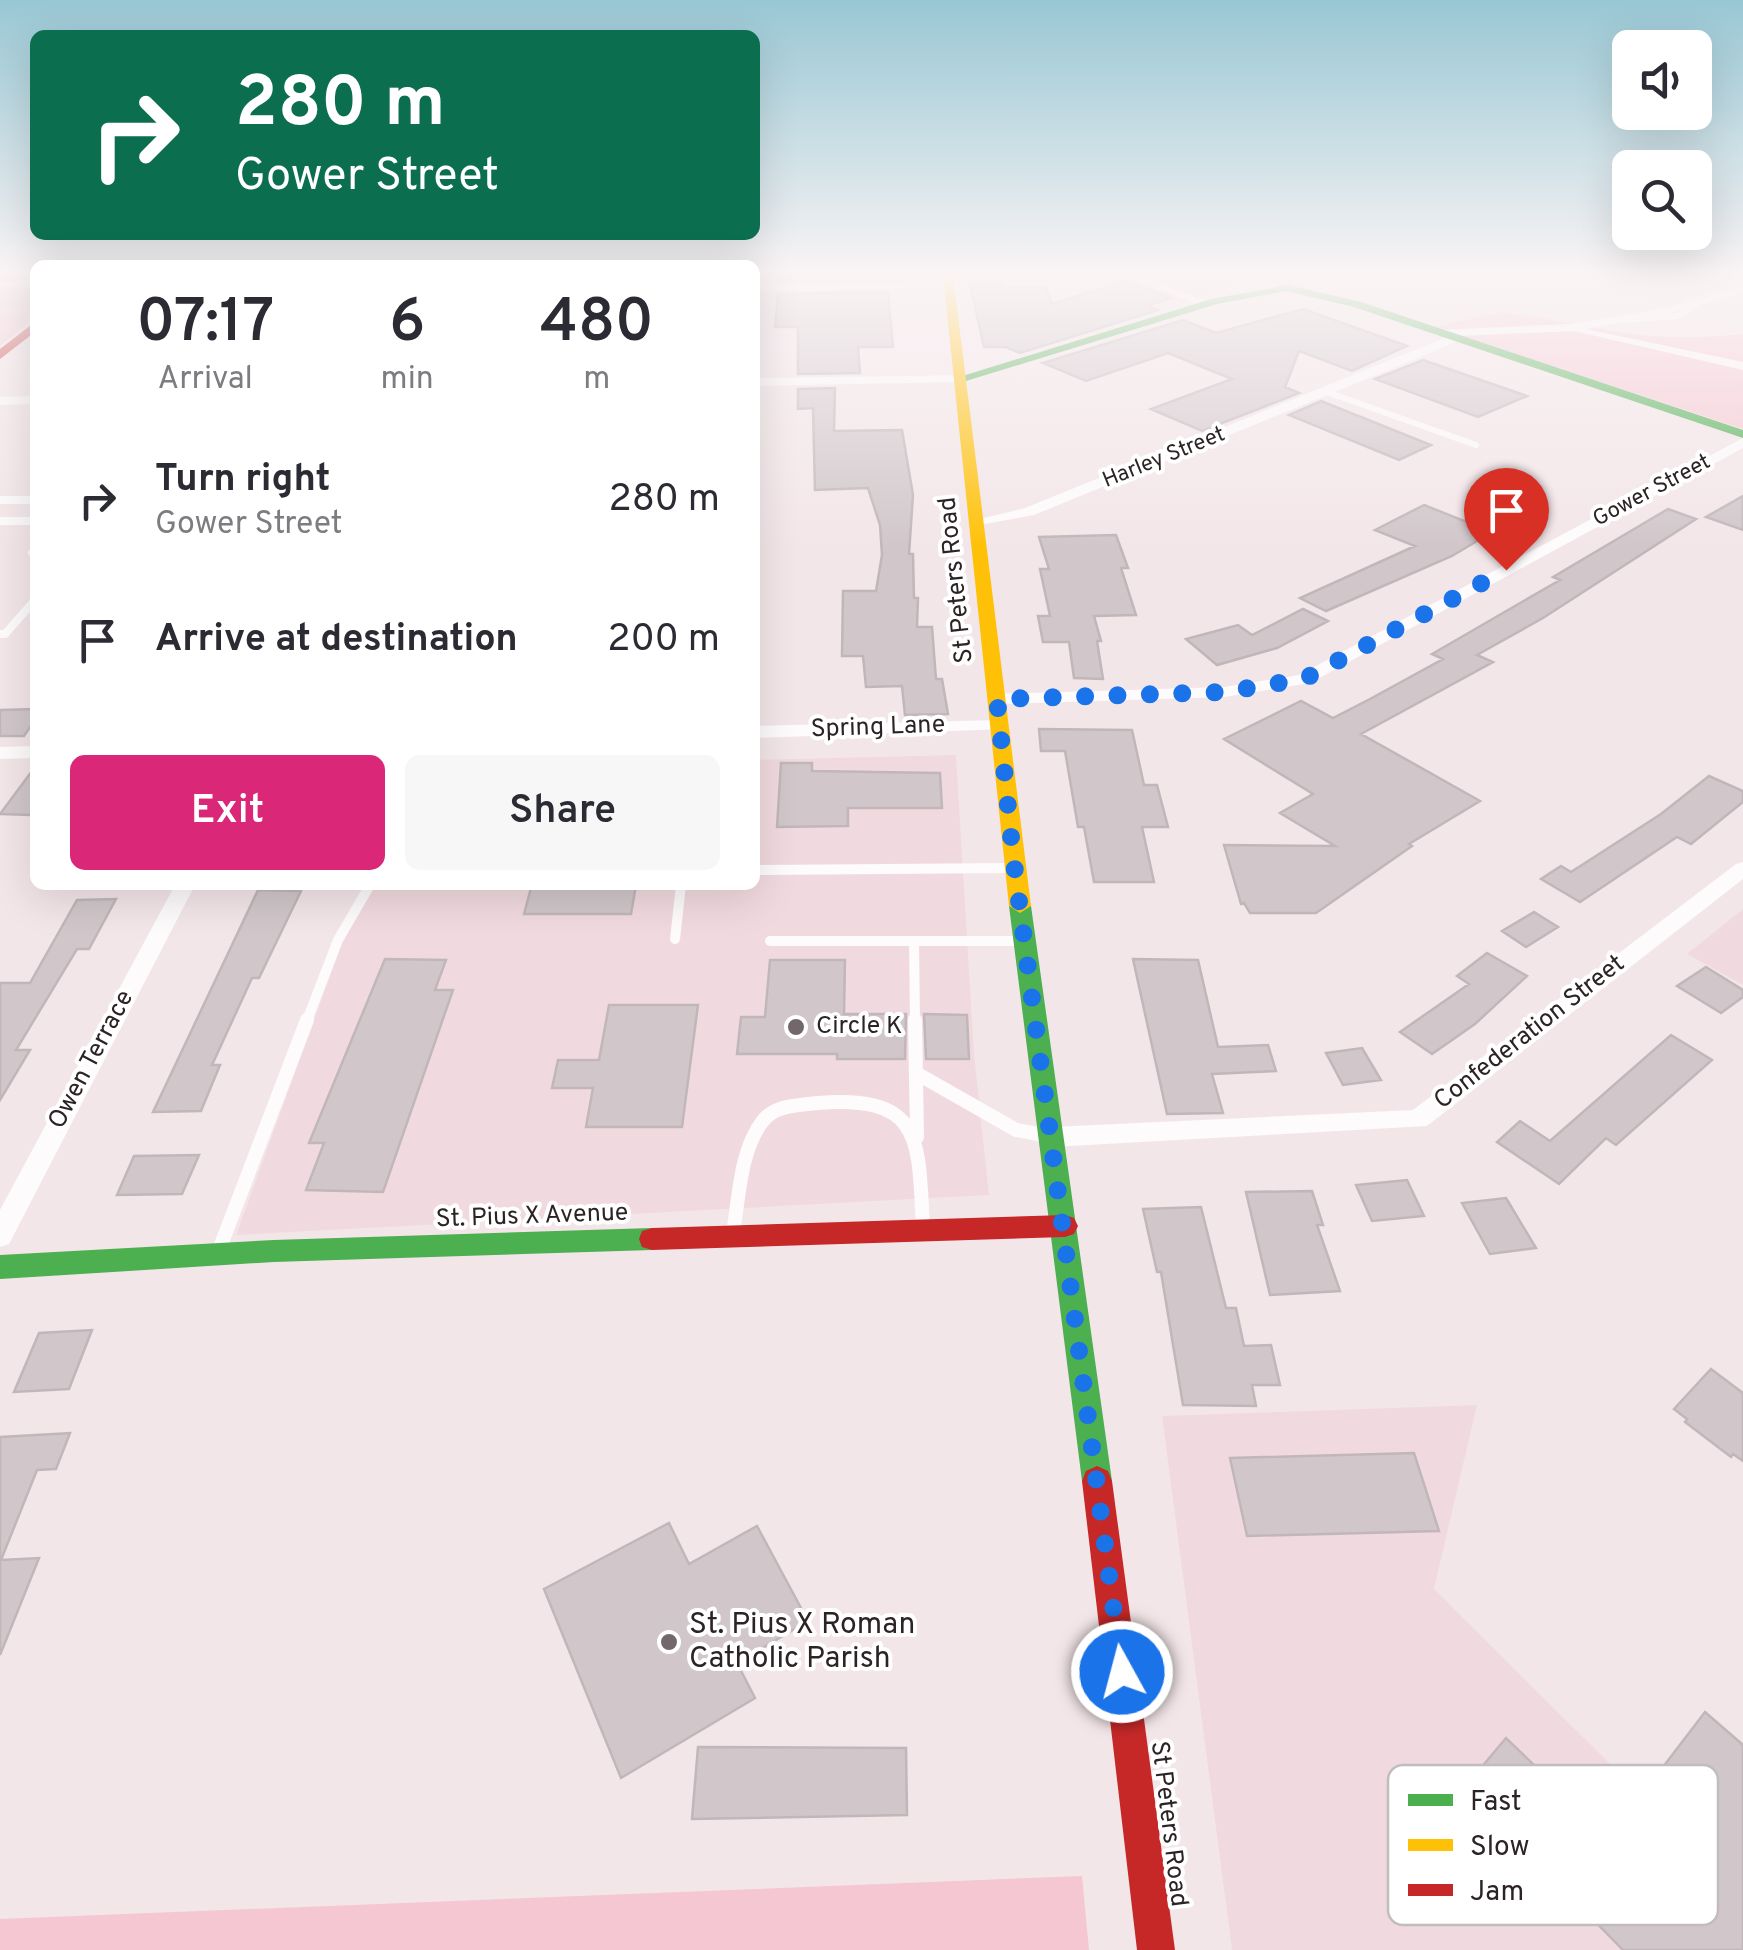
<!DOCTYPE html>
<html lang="en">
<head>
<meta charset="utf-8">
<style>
  body { margin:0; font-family:Overpass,sans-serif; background:#f7f7f7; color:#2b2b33; height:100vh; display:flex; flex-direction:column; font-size:38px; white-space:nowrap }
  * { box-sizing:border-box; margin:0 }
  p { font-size:32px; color:#7c7c81 }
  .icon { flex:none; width:55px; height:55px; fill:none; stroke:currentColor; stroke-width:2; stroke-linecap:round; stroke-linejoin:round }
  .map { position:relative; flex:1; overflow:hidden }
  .sheet { position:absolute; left:30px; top:260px; width:730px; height:630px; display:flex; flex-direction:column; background:#fff; border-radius:15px; box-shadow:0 10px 40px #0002 }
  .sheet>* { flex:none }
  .hud { position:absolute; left:30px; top:30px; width:730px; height:210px; border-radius:15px; box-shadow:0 10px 40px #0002; background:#0b6e4f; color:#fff; overflow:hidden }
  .buttons { position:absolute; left:1612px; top:30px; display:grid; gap:20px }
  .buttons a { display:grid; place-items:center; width:100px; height:100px; border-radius:15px; background:#fff; box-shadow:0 10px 40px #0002; font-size:50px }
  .pin { position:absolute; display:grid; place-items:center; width:85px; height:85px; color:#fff; margin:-102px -42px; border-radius:50% 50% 50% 0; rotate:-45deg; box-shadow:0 0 10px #0007 }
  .pin .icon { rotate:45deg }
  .me { position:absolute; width:110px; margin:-55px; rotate:353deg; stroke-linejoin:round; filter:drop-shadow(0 0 8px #0008) }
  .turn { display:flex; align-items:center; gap:35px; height:210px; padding:0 40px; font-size:45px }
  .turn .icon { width:130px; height:130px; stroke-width:2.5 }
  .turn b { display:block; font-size:70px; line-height:85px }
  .eta { display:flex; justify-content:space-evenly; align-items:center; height:170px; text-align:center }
  .eta b { font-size:60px; font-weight:600; line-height:70px }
  .button { display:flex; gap:20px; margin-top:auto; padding:20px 40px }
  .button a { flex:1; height:115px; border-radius:15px; background:#db2777; color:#fff; font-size:40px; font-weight:600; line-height:115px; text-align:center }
  .button a+a { background:#f7f7f7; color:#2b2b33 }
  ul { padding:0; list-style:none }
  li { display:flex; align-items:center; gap:30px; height:140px; padding:0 40px }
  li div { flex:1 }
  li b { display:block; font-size:38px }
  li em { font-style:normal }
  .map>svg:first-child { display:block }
  .built { fill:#f1dadf }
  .green { fill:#f5c7d2 }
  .building { fill:#d1c7ca; stroke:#c1b7ba; stroke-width:2.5 }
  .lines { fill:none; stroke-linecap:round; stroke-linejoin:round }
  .lane-far3 { stroke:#fdfbfc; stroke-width:6 }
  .lane-far2 { stroke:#fdfbfc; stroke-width:8 }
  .lane-far1 { stroke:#fdfbfc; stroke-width:10 }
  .lane { stroke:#fdfbfc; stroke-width:14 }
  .street { fill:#fdfbfc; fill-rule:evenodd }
  .fast { fill:#4caf50; fill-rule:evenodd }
  .slow { fill:#ffc107; fill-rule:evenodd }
  .jam { fill:#c62828; fill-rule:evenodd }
  .route { stroke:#1a73e8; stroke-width:18; stroke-dasharray:0 32.4 }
  .poi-dot { fill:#72676a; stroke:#fff; stroke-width:4 }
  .labels { text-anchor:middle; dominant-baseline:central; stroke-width:8; stroke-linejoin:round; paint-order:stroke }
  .far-street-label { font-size:22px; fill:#2c2325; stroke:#fff }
  .street-label { font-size:25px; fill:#2c2325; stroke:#fff }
  .poi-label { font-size:25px; fill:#2c2325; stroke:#fff; text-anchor:start }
  .near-poi-label { font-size:30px; fill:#2c2325; stroke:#fff; text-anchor:start }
  .key { fill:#fff; stroke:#c0bdbe; stroke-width:2.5 }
  .key-label { font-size:28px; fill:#2c2325 }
</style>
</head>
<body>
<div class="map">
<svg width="1743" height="1950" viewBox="0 0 1743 1950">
  <rect width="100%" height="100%" fill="#f3e6e9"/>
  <path class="built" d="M1102 275H1237L1240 276 1239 281 1183 302Z
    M956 755 974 1054 989 1195 236 1235 363 885H755V760Z
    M1743 909V985L1687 954Z
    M1477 1405 1434 1589 1743 1896V1950H1232L1162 1416Z"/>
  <path class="green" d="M0 275H35V317L0 346Z
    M1500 312C1542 316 1582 327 1624 333 1664 339 1703 338 1743 334V429L1435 327Z
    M1082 1876 1089 1950H0V1919Z"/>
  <path class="building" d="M780 275H887V279L779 281Z
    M968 275H999L1002 287H1046L1052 304 1125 281 1171 298 1148 306 1158 310 1020 353 1006 347H984Z
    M888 292 893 347H858L860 373 798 374V327H775L778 294Z
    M1303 309 1407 346 1352 371 1299 351 1285 387 1299 393 1202 431 1151 409 1232 379 1168 353 1086 381 1043 363 1183 320 1216 333Z
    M1423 360 1527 396 1478 417 1375 379Z
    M835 388 834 431 902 430 913 495 909 554H913L914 598H918L917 627H932L936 679H942L948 714 905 715 902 686 866 687 863 656H842L843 591H876L882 555 880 525 868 488 815 490 813 408 798 409V389Z
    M1321 401 1431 445 1399 460 1289 415Z
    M1743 496V530L1706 517Z
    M1424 505 1492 532 1452 556 1326 611 1300 598 1415 546 1375 530Z
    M1668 509 1696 519 1543 618 1477 655 1493 662 1361 734 1480 801 1409 844 1412 846 1316 913H1250L1244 903 1241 904 1224 845 1335 846 1280 813 1313 794 1224 739 1301 701 1333 718 1370 699 1443 659 1432 654 1560 580 1553 577Z
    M1116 535 1128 568H1121L1136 615 1094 616 1101 641H1097L1103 679 1074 678 1069 642H1043L1038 616H1050L1040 569H1049L1039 537Z
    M1303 609 1328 621 1277 648 1217 665 1186 639 1238 625 1252 635Z
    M35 709V720L24 736H0V710Z
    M1039 729 1132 730 1144 785H1157L1168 827H1142L1154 882H1094L1084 827H1078L1065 751H1041Z
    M781 763H812V771L940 773 942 808H848V826L777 827Z
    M35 767V807L30 815 0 814Z
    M1709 776 1743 791V802L1691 844 1677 837 1580 902 1541 879 1561 866 1571 872 1661 814Z
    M575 885H636L631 914H524L531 888H575Z
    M258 890 301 891 259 978H252L212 1065H220L201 1111 153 1112Z
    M116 899 89 949H77L16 1050H30L0 1100V983H30L77 900Z
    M1534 912 1558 927 1526 947 1502 931Z
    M1487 953 1527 976 1475 1024 1432 1054 1400 1032 1469 984 1457 976Z
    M385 959 446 960 435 990H453L383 1192 306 1190 324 1143H309Z
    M1133 959 1198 960 1218 1047 1268 1045 1276 1071 1212 1074 1223 1113 1167 1114Z
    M770 960H845L844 1014H906L905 1059H837V1054H737L741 1017H765Z
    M1706 967 1743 990V997L1721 1013 1677 986Z
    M609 1005H698L682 1127H586L593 1088H552L558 1060H599Z
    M924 1014 967 1015 969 1059H926Z
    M1671 1035 1712 1060 1616 1145 1606 1138 1559 1184 1497 1142 1520 1121 1550 1141Z
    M1362 1048 1381 1080 1343 1085 1326 1053Z
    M199 1155 182 1194 117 1195 134 1156Z
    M1407 1180 1424 1216 1372 1221 1356 1185Z
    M1312 1191 1323 1225H1317L1340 1291 1270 1295 1246 1192Z
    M1506 1198 1536 1248 1490 1254 1462 1203Z
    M1201 1207 1226 1308H1236L1244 1346 1271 1345 1280 1385H1252L1256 1406 1183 1405 1161 1272H1157L1143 1209Z
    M92 1330 69 1389 14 1392 39 1333Z
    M1711 1369 1743 1393V1461L1733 1454 1731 1457 1685 1422 1687 1419 1674 1409Z
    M70 1433 56 1469 37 1470 1 1560 39 1558 0 1655V1437Z
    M1414 1453 1439 1531 1247 1536 1230 1458Z
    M669 1523 689 1564 757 1526 808 1621 737 1663 755 1698 621 1778 544 1589Z
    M1705 1712 1743 1745V1950H1623L1464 1788 1506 1738 1592 1821 1611 1799 1627 1814Z
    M698 1747 906 1748 907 1815 692 1819Z"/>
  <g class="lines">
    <path class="lane-far3" d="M1129 275 1206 304
      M0 284H35
      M1623 320 1678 316 1703 301
      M1327 392 1476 445"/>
    <path class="lane-far2" d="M0 521H35
      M32 553 35 550
      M0 634H5L35 600"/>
    <path class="lane-far1" d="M755 870 1011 868
      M675 939 681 885
      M770 941H1021
      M914 941 915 1023
      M306 1023 338 940 370 885"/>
    <path class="lane" d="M915 1020 917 1137
      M916 1073 1016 1130 1043 1135
      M733 1233C739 1198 740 1151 762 1122 774 1105 799 1105 818 1103 924 1095 918 1140 923 1227
      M219 1250 307 1020"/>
    <path class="street" d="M953 282 949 287 755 291V285Z
      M1743 287V293L1666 314 1586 329 1743 362V370L1574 331 1459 336V341L1034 515 979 525 972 521 1025 508 1449 336H1437V330L1570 324 1665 308Z
      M966 375V381L962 382 755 386V378Z
      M35 396V404L0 405V397Z
      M1743 438V448L1310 683 1224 697 997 704 988 699 997 694 1224 687 1299 675Z
      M0 496H35V504H0Z
      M1000 720 1006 721V729L755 738V726Z
      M35 746V758L0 759V747Z
      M1743 862V879L1427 1126 1052 1147 1043 1144 1039 1137 1043 1130 1052 1127 1413 1110 1736 864Z
      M175 885H195L9 1244 0 1247V1210Z"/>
    <path class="fast" d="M1288 285 1361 302 1743 430V438L1354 307 1286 291 1217 304 966 381 956 378 1211 299Z
      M1020 899 1031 906 1112 1481 1108 1491 1097 1496 1086 1491 1082 1481 1009 906Z
      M652 1228 662 1231 665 1239 662 1247 652 1250 274 1262 0 1279V1255L274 1240Z"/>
    <path class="slow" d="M943 275H953L1031 906 1020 913 1009 906Z"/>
    <path class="jam" d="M35 322V332L0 359V349Z
      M1065 1215 1074 1218 1078 1226 1074 1234 1065 1237 652 1250 642 1247 639 1239 642 1231 652 1228Z
      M1097 1466 1108 1471 1112 1481 1175 1950H1137L1082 1481 1086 1471Z"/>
  </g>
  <linearGradient id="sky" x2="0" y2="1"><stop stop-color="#98c7d4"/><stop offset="0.5" stop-color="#faf4f5"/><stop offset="1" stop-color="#faf4f5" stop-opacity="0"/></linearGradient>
  <rect width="1743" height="548" fill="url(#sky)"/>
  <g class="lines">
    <path class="route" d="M1122 1672 1013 856 997 699 1224 692 1304 679 1506 570"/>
  </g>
  <g class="poi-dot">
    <circle cx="796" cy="1027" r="10"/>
    <circle cx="669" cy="1642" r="10"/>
  </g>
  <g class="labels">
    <g class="far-street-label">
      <text transform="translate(1164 458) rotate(-22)">Harley Street</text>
      <text transform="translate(1652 491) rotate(-28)">Gower Street</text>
    </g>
    <g class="street-label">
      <text transform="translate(957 580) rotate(-96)">St Peters Road</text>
      <text transform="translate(878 728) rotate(-2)">Spring Lane</text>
      <text transform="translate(1530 1033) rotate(-38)">Confederation Street</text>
      <text transform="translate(92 1060) rotate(-62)">Owen Terrace</text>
      <text transform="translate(532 1217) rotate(-2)">St. Pius X Avenue</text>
      <text transform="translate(1168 1824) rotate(83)">St Peters Road</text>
    </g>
    <g class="poi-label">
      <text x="816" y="1027">Circle K</text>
    </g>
    <g class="near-poi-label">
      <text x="689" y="1625">St. Pius X Roman<tspan x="689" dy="34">Catholic Parish</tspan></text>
    </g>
  </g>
  <rect x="1388" y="1765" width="330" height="160" rx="15" class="key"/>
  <rect x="1408" y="1794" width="45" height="12" fill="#4caf50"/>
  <rect x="1408" y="1839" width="45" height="12" fill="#ffc107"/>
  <rect x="1408" y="1884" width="45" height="12" fill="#c62828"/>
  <g class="key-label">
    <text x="1470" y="1810">Fast</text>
    <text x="1470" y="1855">Slow</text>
    <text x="1470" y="1900">Jam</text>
  </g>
</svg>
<div class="buttons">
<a><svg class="icon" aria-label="sound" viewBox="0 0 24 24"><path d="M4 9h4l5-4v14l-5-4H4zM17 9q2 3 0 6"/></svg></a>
<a><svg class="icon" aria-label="search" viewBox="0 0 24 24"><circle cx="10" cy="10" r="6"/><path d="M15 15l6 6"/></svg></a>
</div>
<div class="pin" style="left:1506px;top:570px;background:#d93025"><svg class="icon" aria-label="arrive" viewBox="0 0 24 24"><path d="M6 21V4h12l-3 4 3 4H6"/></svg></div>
<svg class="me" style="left:1122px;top:1672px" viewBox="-20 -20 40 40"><circle r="17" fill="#1a73e8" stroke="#fff" stroke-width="3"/><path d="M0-11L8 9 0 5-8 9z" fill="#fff"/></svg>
<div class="hud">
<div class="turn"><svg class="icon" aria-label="right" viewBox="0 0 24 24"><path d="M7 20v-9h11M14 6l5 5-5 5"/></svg><div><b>280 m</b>Gower Street</div></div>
</div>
<section class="sheet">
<div class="eta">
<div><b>07:17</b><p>Arrival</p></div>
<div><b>6</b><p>min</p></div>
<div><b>480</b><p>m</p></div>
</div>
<ul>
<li><svg class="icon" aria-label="right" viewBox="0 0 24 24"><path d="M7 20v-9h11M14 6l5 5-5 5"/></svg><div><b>Turn right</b><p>Gower Street</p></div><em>280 m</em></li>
<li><svg class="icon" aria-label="arrive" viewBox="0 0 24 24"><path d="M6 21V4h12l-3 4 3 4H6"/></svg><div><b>Arrive at destination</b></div><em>200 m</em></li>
</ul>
<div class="button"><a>Exit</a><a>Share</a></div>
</section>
</div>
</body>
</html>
